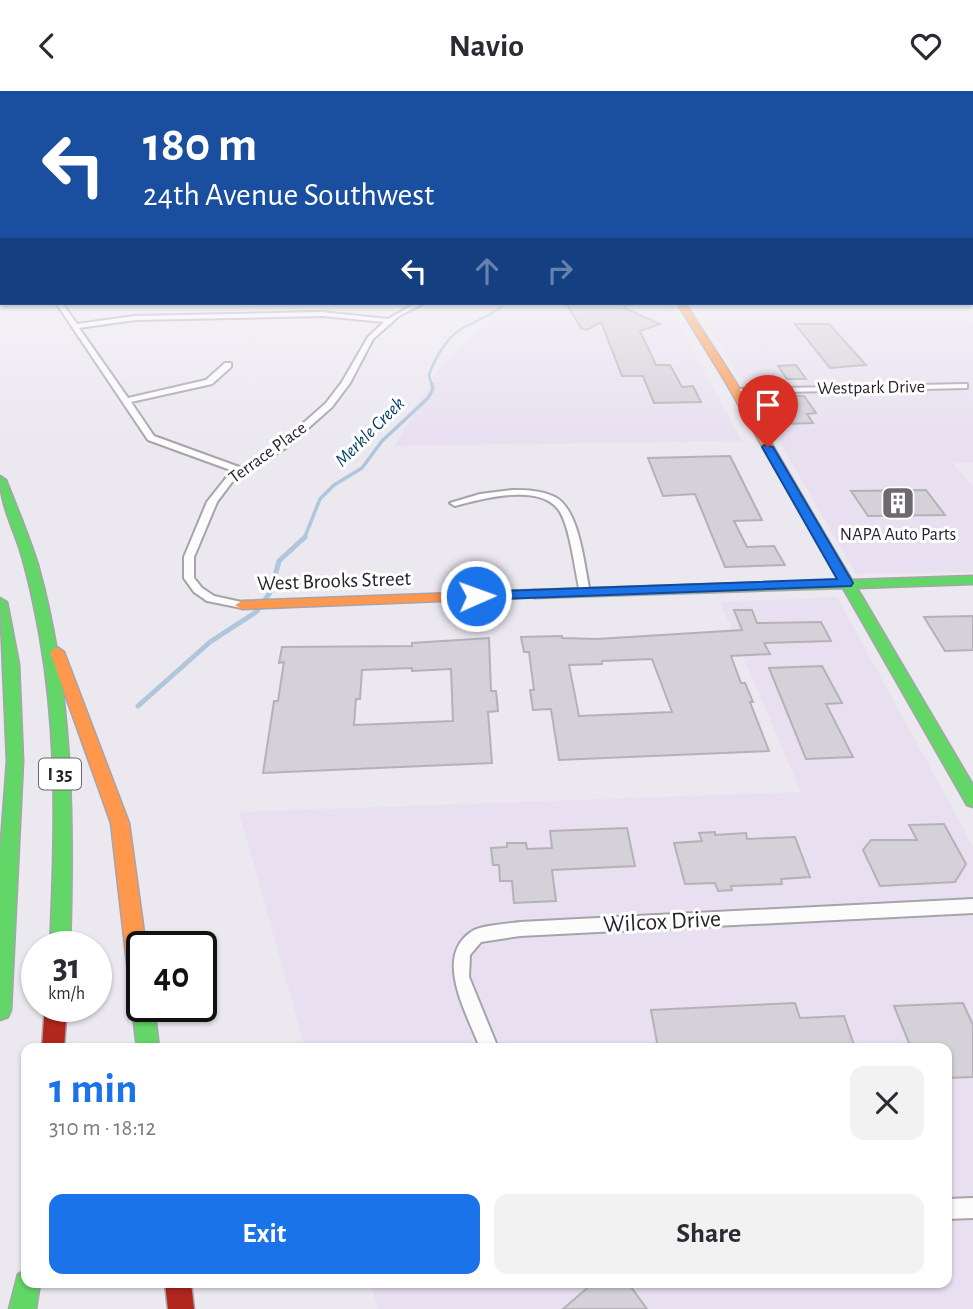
<!DOCTYPE html>
<html lang="en">
<head>
<meta charset="utf-8">
<style>
  body { margin:0; font-family:"Alegreya Sans",sans-serif; background:#f2f2f3; color:#2b2b33; height:100vh; display:flex; flex-direction:column; font-size:26px; white-space:nowrap }
  * { box-sizing:border-box; margin:0 }
  p { font-size:23px; color:#7c7c81 }
  .icon { flex:none; width:38px; height:38px; fill:none; stroke:currentColor; stroke-width:2; stroke-linecap:round; stroke-linejoin:round }
  .map { position:relative; flex:1; overflow:hidden }
  .sheet { position:absolute; left:21px; top:952px; width:931px; height:245px; display:flex; flex-direction:column; background:#fff; border-radius:14px; box-shadow:0 2px 5px #0004 }
  .sheet>* { flex:none }
  .banner { position:absolute; left:0px; top:0px; width:973px; height:214px; box-shadow:0 2px 5px #0004; background:#1a4fa0; color:#fff; overflow:hidden }
  .speed { position:absolute; left:21px; top:840px; display:flex; gap:14px; font-size:35px; font-weight:700; text-align:center }
  .speed>* { display:grid; place-content:center; width:91px; height:91px; border-radius:50%; background:#fff; box-shadow:0 2px 5px #0004; line-height:1 }
  .speed small { font-size:18px; font-weight:400 }
  .speed .limit { border:4px solid #111; border-radius:10px; background:#fff; color:#111 }
  .pin { position:absolute; display:grid; place-items:center; width:60px; height:60px; color:#fff; margin:-72px -30px; border-radius:50% 50% 50% 0; rotate:-45deg; box-shadow:0 0 7px #0007 }
  .pin .icon { rotate:45deg }
  .me { position:absolute; width:77px; margin:-38px; rotate:88deg; stroke-linejoin:round; filter:drop-shadow(0 0 5px #0008) }
  .turn { display:flex; align-items:center; gap:24px; height:147px; padding:0 28px; font-size:32px }
  .turn .icon { width:91px; height:91px; stroke-width:2.5 }
  .turn b { display:block; font-size:49px; line-height:60px }
  .lanes { display:flex; align-items:center; height:66px; padding:0 28px; background:#0003; justify-content:center; gap:35px; direction:ltr }
  .lanes .off { opacity:.35 }
  .round { display:grid; place-items:center; flex:none; width:74px; height:74px; border-radius:14px; background:#f2f2f3 }
  .overview { display:flex; align-items:center; justify-content:space-between; height:119px; padding:0 28px }
  h1 { font-size:42px; font-weight:700; line-height:52px; color:#1a73e8 }
  .cta { display:flex; gap:14px; margin-top:auto; padding:14px 28px }
  .cta a { flex:1; height:80px; border-radius:14px; background:#1a73e8; color:#fff; font-size:28px; font-weight:700; line-height:80px; text-align:center }
  .cta a+a { background:#f2f2f3; color:#2b2b33 }
  header { display:flex; justify-content:space-between; align-items:center; height:91px; padding:0 28px; background:#fff; font-size:32px; font-weight:700 }
  .map>svg:first-child { display:block }
  .built { fill:#e8e0f1 }
  .lines { fill:none; stroke-linecap:round; stroke-linejoin:round }
  .stream-far2 { stroke:#afc6dc; stroke-width:2.5 }
  .stream-far1 { stroke:#afc6dc; stroke-width:3.5 }
  .stream { stroke:#afc6dc; stroke-width:5 }
  .building { fill:#d4d1d8; stroke:#b4b2b7; stroke-width:2; fill-rule:evenodd }
  .street-casing { stroke:#a6a3aa; stroke-width:4 }
  .fast-casing { stroke:#a6a3aa; stroke-width:3 }
  .slow-casing { stroke:#a6a3aa; stroke-width:3 }
  .jam-casing { stroke:#a6a3aa; stroke-width:3 }
  .street { fill:#fcfcfd; fill-rule:evenodd }
  .fast { fill:#63d668; fill-rule:evenodd }
  .slow { fill:#ff974d; fill-rule:evenodd }
  .jam { fill:#b3261e; fill-rule:evenodd }
  .route { fill:#1a73e8; stroke:#114b97; stroke-width:2 }
  .labels { text-anchor:middle; dominant-baseline:central; stroke-width:6; stroke-linejoin:round; paint-order:stroke }
  .far-street-label { font-size:18px; fill:#27242a; stroke:#fff }
  .far-poi-label { font-size:18px; fill:#27242a; stroke:#fff }
  .far-water-label { font-size:19px; font-style:italic; fill:#034065; stroke:#fff }
  .shield { fill:#fff; stroke:#68666a; stroke-width:2 }
  .shield-label { font-size:19px; font-weight:bold; fill:#27242a }
  .street-label { font-size:21px; fill:#27242a; stroke:#fff }
  .near-street-label { font-size:24px; fill:#27242a; stroke:#fff }
</style>
</head>
<body>
<header><svg class="icon" aria-label="back" viewBox="0 0 24 24"><path d="M15 5l-7 7 7 7"/></svg>Navio<svg class="icon" aria-label="heart" viewBox="0 0 24 24"><path d="M12 20l-8-8c-3-5 5-10 8-4 3-6 11-1 8 4z"/></svg></header>
<div class="map">
<svg width="973" height="1218" viewBox="0 0 973 1218">
  <rect width="100%" height="100%" fill="#ebe8f0"/>
  <path class="built" d="M508 212H668L742 350 395 355 439 277Z
    M694 212H948L973 234V371L953 372 973 396V481L856 483 777 346Z
    M837 506 973 755V1218H378L370 1192H947V957H305L239 721 801 701 720 511Z"/>
  <g class="lines">
    <path class="stream-far2" d="M432 295 429 284C434 269 447 246 461 238 477 229 492 225 505 212"/>
    <path class="stream-far1" d="M304 448 320 408 334 394 362 377 382 350 428 307 433 298 432 293"/>
    <path class="stream" d="M138 615 210 551 256 521 271 500 279 470 305 446"/>
  </g>
  <path class="building" d="M566 212H628L624 217 660 233 640 240 656 274H670L682 296 693 295 701 311 654 312 643 285H622L601 231 587 239 581 237Z
    M795 233H829L866 274 830 277Z
    M796 274 806 288H787L778 275Z
    M782 305H804L816 322 807 323 813 332 785 333 769 308H784Z
    M730 365 762 429 734 430 747 456 774 455 785 474 725 476 695 403 663 405 648 367Z
    M926 399 945 424 868 425 851 400Z
    M734 519H752L757 532 821 531 831 550 764 552 770 563 731 565 741 592H745L753 611H750L769 660 559 669 551 618 533 619 530 599H534L529 561H524L521 546 562 545V547L597 548 742 539ZM652 568 672 621 579 625 569 574 602 573V570Z
    M973 525V559L945 560 924 526Z
    M489 547 491 600H496L498 620 488 621 492 672 263 682 274 610H278L284 571 279 572 282 556 412 555V552ZM412 577V580L451 578 453 630 354 634 356 608H360L362 579Z
    M822 575 842 612 826 613 853 666 806 668 769 577Z
    M944 733 966 773 955 791 880 795 863 759 871 749H917L909 734Z
    M627 737 635 775 552 779 556 810 514 812 512 790H500L499 774H493L491 757 507 756V752H526L527 758 552 757 550 740Z
    M715 741V744L746 742 747 748 795 746 810 786 781 788 782 793 731 795 732 799 718 800 715 792 685 793 674 752 702 750 699 742Z
    M795 912 800 927 844 925 855 957H658L651 919Z
    M963 912 973 934V986L947 987V957H911L894 915Z
    M593 1192H628L647 1218H563Z"/>
  <g class="lines">
    <defs>
      <path id="street" d="M56 212H62L77 233 135 225 322 221 388 228 416 212H424L399 225 373 248 350 292 332 316 287 356 232 391 217 411 194 466V487L202 497 214 505 246 512 247 514 242 517 207 510 194 501 184 487V466L207 411 226 387 236 381 148 349ZM322 225 384 231 368 246 342 291 326 312 281 352 242 377 154 345 131 311 212 293 231 276V272H225L206 289 128 307 79 237 135 229Z
        M964 293H967V297L736 302 732 300 736 298Z
        M512 399C526 399 541 399 555 406 580 419 584 475 590 501L589 503 585 504 580 501C575 481 570 433 558 418 538 392 481 408 455 415L450 412 480 403Z
        M973 808V822L520 845 481 851 470 864 469 886 498 957H480C468 924 433 867 471 841 480 834 508 833 520 831Z
        M973 1107V1127L947 1128V1108Z"/>
      <path id="fast" d="M971 185H973V189H971Z
        M0 385 6 389C17 417 29 445 38 474 73 599 74 727 70 856H50C55 752 58 648 40 546 35 518 29 489 21 462 13 436 0 413 0 385Z
        M822 445 828 449 852 489 973 485V493L857 497 973 694V716L967 714 843 497 534 507 527 503 534 499 839 489 816 449Z
        M0 507 7 511 19 573 23 670 11 919 8 926 0 929V764L7 670Z
        M142 905V915H154L159 957H137L132 915 135 908Z
        M26 1179V1192H40L36 1218H9L18 1183Z"/>
      <path id="slow" d="M677 212H685L735 290 828 449 827 452H817L816 449 725 290Z
        M534 499 541 503 539 506 242 518 235 514 242 510Z
        M57 556 64 561 129 732 146 856H142V915H146L142 917 134 914 131 907 111 732 50 561Z"/>
      <path id="jam" d="M45 915H67L64 957H42Z
        M165 1192H191L194 1218H168Z"/>
    </defs>
    <use href="#street" class="street-casing"/>
    <use href="#fast" class="fast-casing"/>
    <use href="#slow" class="slow-casing"/>
    <use href="#jam" class="jam-casing"/>
    <use href="#street" class="street"/>
    <use href="#fast" class="fast"/>
    <use href="#slow" class="slow"/>
    <use href="#jam" class="jam"/>
  </g>
  <linearGradient id="sky" x2="0" y2="1"><stop stop-color="#91bbe3"/><stop offset="0.51" stop-color="#f6f5f8"/><stop offset="1" stop-color="#f6f5f8" stop-opacity="0"/></linearGradient>
  <rect width="973" height="346" fill="url(#sky)"/>
  <path class="route" d="M764 354 773 356 853 492 851 495 476 509 469 505 476 501 837 488 762 356Z"/>
  <defs>
    <symbol id="building-square" viewBox="-11 -11 22 22"><rect x="-9" y="-9" width="18" height="18" rx="4" fill="#6c696f" stroke="#fff"/><path d="M-4-6H4V6H1V3H-1V6H-4ZM-2.5-4.3h1.7v1.8h-1.7ZM.8-4.3h1.7v1.8H.8ZM-2.5-1h1.7V.8h-1.7ZM.8-1h1.7V.8H.8Z" fill="#fff"/></symbol>
  </defs>
  <g fill-rule="evenodd">
    <use href="#building-square" x="879" y="393" width="38" height="38"/>
  </g>
  <g class="labels">
    <g class="far-street-label">
      <text transform="translate(871 297) rotate(-1)">Westpark Drive</text>
      <text transform="translate(268 362) rotate(-36)">Terrace Place</text>
    </g>
    <g class="far-poi-label">
      <text x="898" y="444">NAPA Auto Parts</text>
    </g>
    <g class="far-water-label">
      <text transform="translate(370 341) rotate(-45)">Merkle Creek</text>
    </g>
    <rect class="shield" x="39" y="667.5" width="42" height="31" rx="5"/>
    <g class="shield-label">
      <text x="60" y="683">I 35</text>
    </g>
    <g class="street-label">
      <text transform="translate(334 490) rotate(-2)">West Brooks Street</text>
    </g>
    <g class="near-street-label">
      <text transform="translate(662 831) rotate(-3)">Wilcox Drive</text>
    </g>
  </g>
</svg>
<div class="speed"><div>31<small>km/h</small></div><div class="limit">40</div></div>
<div class="pin" style="left:768px;top:356px;background:#d93025"><svg class="icon" aria-label="arrive" viewBox="0 0 24 24"><path d="M6 21V4h12l-3 4 3 4H6"/></svg></div>
<svg class="me" style="left:476px;top:505px" viewBox="-20 -20 40 40"><circle r="17" fill="#1a73e8" stroke="#fff" stroke-width="3"/><path d="M0-11L8 9 0 5-8 9z" fill="#fff"/></svg>
<div class="banner">
<div class="turn"><svg class="icon" aria-label="left" viewBox="0 0 24 24"><path d="M17 20v-9H6M10 6l-5 5 5 5"/></svg><div><b>180 m</b>24th Avenue Southwest</div></div>
<div class="lanes"><svg class="icon" aria-label="left" viewBox="0 0 24 24"><path d="M17 20v-9H6M10 6l-5 5 5 5"/></svg><svg class="icon off" aria-label="ahead" viewBox="0 0 24 24"><path d="M12 20V5M6 11l6-6 6 6"/></svg><svg class="icon off" aria-label="right" viewBox="0 0 24 24"><path d="M7 20v-9h11M14 6l5 5-5 5"/></svg></div>
</div>
<section class="sheet">
<div class="overview"><div><h1>1 min</h1><p>310 m · 18:12</p></div><a class="round"><svg class="icon" aria-label="close" viewBox="0 0 24 24"><path d="M6 6l12 12M18 6L6 18"/></svg></a></div>
<div class="cta"><a>Exit</a><a>Share</a></div>
</section>
</div>
</body>
</html>
